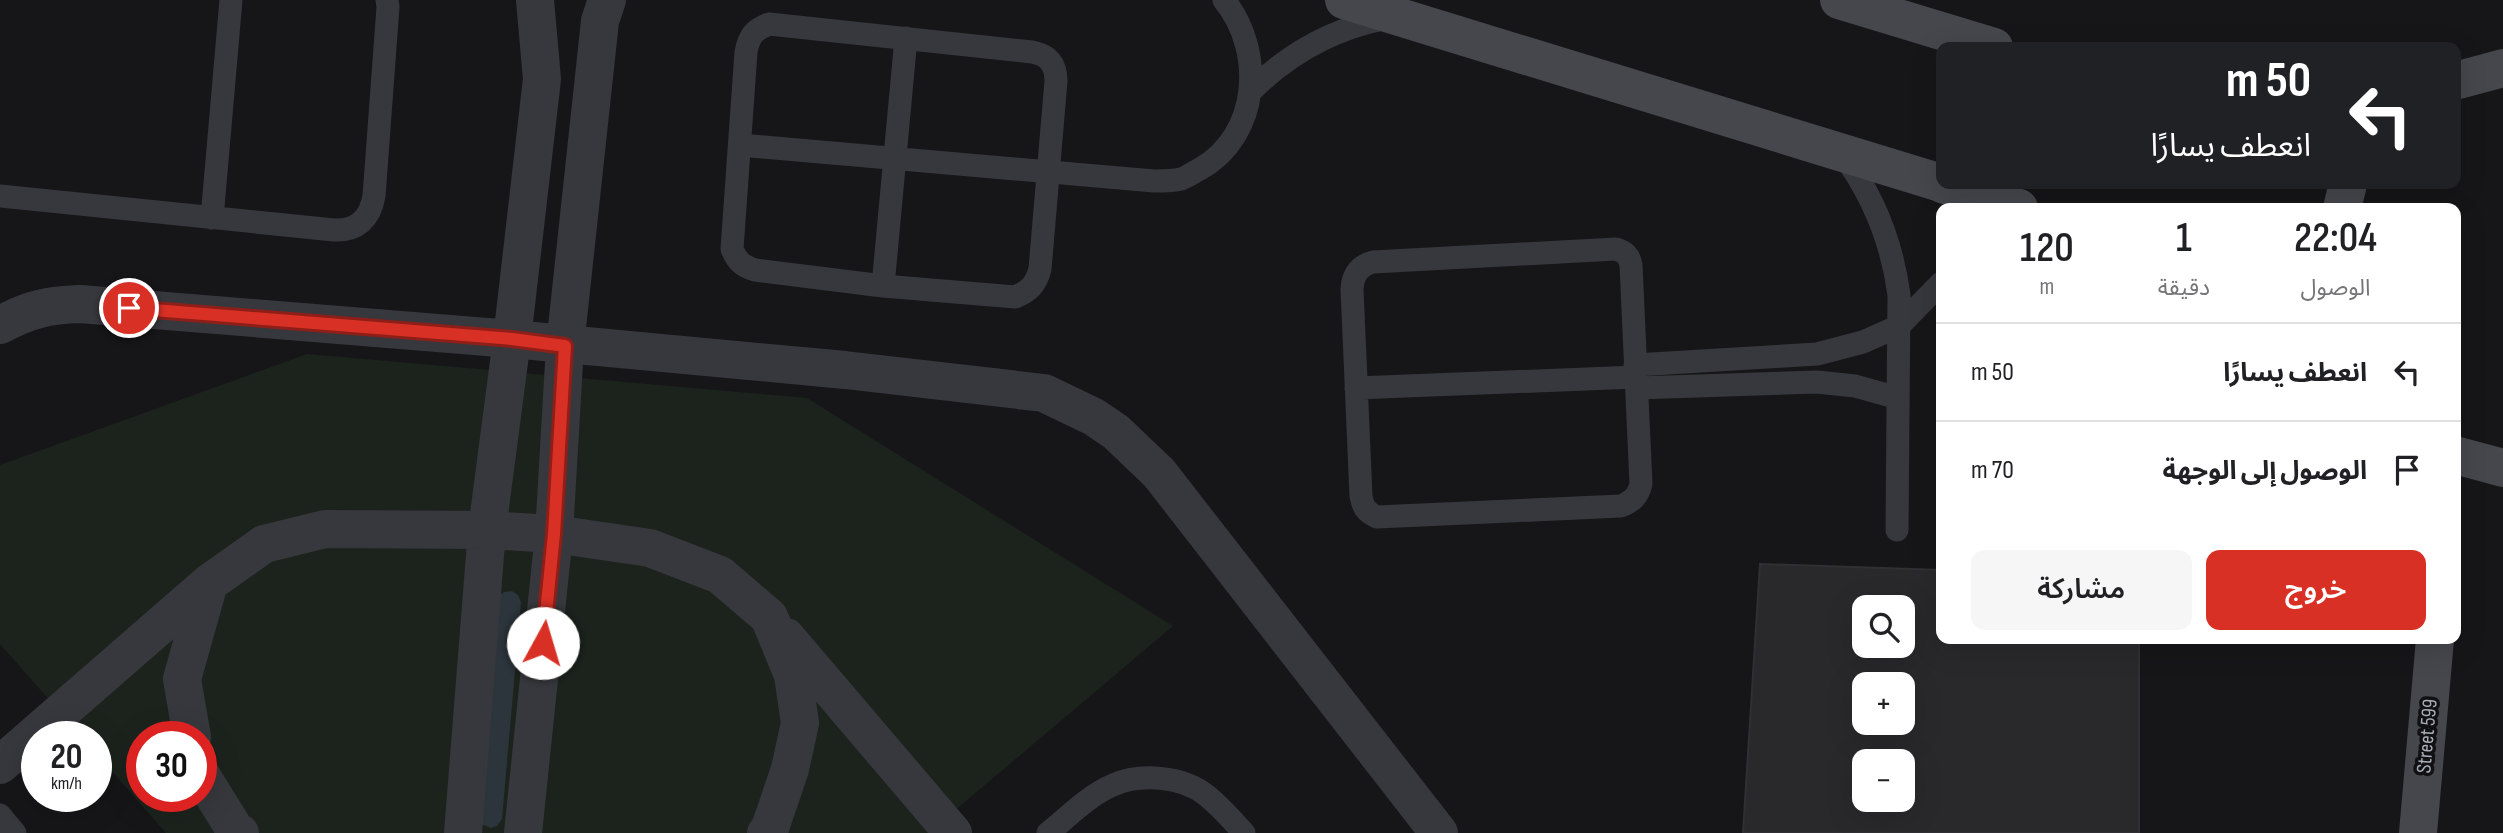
<!DOCTYPE html>
<html lang="ar">
<head>
<meta charset="utf-8">
<style>
  body { margin:0; font-family:"Sofia Sans Condensed","Noto Sans Arabic",sans-serif; background:#f6f6f6; color:#202124; direction:rtl; height:100vh; display:flex; flex-direction:column; font-size:26px; white-space:nowrap }
  * { box-sizing:border-box; margin:0 }
  p { font-size:23px; color:#757577 }
  .icon { flex:none; width:38px; height:38px; fill:none; stroke:currentColor; stroke-width:2; stroke-linecap:round; stroke-linejoin:round }
  .map { position:relative; flex:1; overflow:hidden; direction:ltr }
  .panel { position:absolute; left:1936px; top:203px; width:525px; height:441px; display:flex; flex-direction:column; background:#fff; border-radius:14px; box-shadow:0 7px 28px #0002; direction:rtl }
  .panel>* { flex:none }
  .hud { position:absolute; left:1936px; top:42px; width:525px; height:147px; border-radius:14px; box-shadow:0 7px 28px #0002; direction:rtl; background:#202124; color:#fff; overflow:hidden }
  .buttons { position:absolute; left:1852px; top:595px; display:grid; gap:14px }
  .buttons a { display:grid; place-items:center; width:63px; height:63px; border-radius:14px; background:#fff; box-shadow:0 7px 28px #0002; font-size:35px }
  .speed { position:absolute; left:21px; top:721px; display:flex; gap:14px; font-size:35px; font-weight:700; text-align:center }
  .speed>* { display:grid; place-content:center; width:91px; height:91px; border-radius:50%; background:#fff; box-shadow:0 7px 28px #0002; line-height:1 }
  .speed small { font-size:18px; font-weight:400 }
  .speed .limit { border:10px solid #d22; background:#fff; color:#111 }
  .pin { position:absolute; display:grid; place-items:center; width:60px; height:60px; color:#fff; margin:-30px; border:4px solid #fff; border-radius:50%; box-shadow:0 2px 7px #0007 }
  .me { position:absolute; width:77px; margin:-38px; rotate:6deg; stroke-linejoin:round; filter:drop-shadow(0 0 5px #0008) }
  .turn { display:flex; align-items:center; gap:24px; height:147px; padding:0 35px; font-size:32px }
  .turn .icon { width:91px; height:91px; stroke-width:2.5 }
  .turn b { display:block; font-size:49px; line-height:60px }
  .eta { display:flex; justify-content:space-evenly; align-items:center; height:119px; text-align:center }
  .eta b { font-size:42px; font-weight:600; line-height:49px }
  .primary-button { display:flex; gap:14px; margin-top:auto; padding:14px 35px }
  .primary-button a { flex:1; height:80px; border-radius:14px; background:#d93025; color:#fff; font-size:28px; font-weight:600; line-height:80px; text-align:center }
  .primary-button a+a { background:#f6f6f6; color:#202124 }
  ul { padding:0; list-style:none }
  li { display:flex; align-items:center; gap:21px; height:98px; padding:0 35px; border-top:2px solid #e0e0e0 }
  li div { flex:1 }
  li b { display:block; font-size:26px }
  li em { font-style:normal }
  .map>svg:first-child { display:block }
  .green { fill:#1c231d; fill-rule:evenodd }
  .water { fill:#2c353c }
  .building { fill:#29292c; stroke:#303034; stroke-width:2; fill-rule:evenodd }
  .lines { fill:none; stroke-linecap:round; stroke-linejoin:round }
  .lane { stroke:#37383d; stroke-width:23 }
  .street { stroke:#37383d; stroke-width:38 }
  .secondary { stroke:#45474d; stroke-width:38 }
  .route-casing { stroke:#8d1f18; stroke-width:18 }
  .route { stroke:#d93025; stroke-width:12 }
  .labels { text-anchor:middle; dominant-baseline:central; stroke-width:7; stroke-linejoin:round; paint-order:stroke }
  .street-label { font-size:21px; fill:#a8adb8; stroke:#111113 }
</style>
</head>
<body>
<div class="map">
<svg width="2503" height="833" viewBox="0 0 2503 833">
  <rect width="100%" height="100%" fill="#161618"/>
  <path class="green" d="M307 354 807 398 1173 626 928 833H166L96 753V737H82L0 644V465ZM142 737H201V796H142Z"/>
  <path class="water" d="M512 591 518 595 521 602 502 819 497 826 491 828 481 824 499 596 504 592Z"/>
  <path class="building" d="M1760 564 1941 570V639H2139V833H1743ZM1864 607H1902V646H1864ZM1864 684H1902V723H1864ZM1864 761H1902V800H1864Z"/>
  <g class="lines">
    <path class="lane" d="M769 24 1032 52C1048 55 1056 64 1056 81L1040 269C1036 284 1030 291 1015 297L883 286 755 270C742 266 737 261 732 249L746 52C749 36 754 30 769 24Z
      M1251 91C1290 52 1334 28 1388 18
      M740 145 1154 181C1163 181 1173 181 1181 179 1187 177 1194 172 1200 169 1260 135 1265 51 1224 0
      M1843 155C1874 197 1892 242 1899 295L1897 530
      M0 196 334 230C357 231 370 219 374 196L388 7 387 0
      M212 218 231 0
      M1616 249C1625 252 1629 255 1631 265L1641 484C1638 496 1633 501 1621 506L1377 517C1366 512 1363 507 1361 496L1352 289C1353 274 1359 266 1373 262Z
      M883 286 906 38
      M1635 365 1817 354 1863 342 1899 326 1941 283
      M1356 388 1636 377
      M1637 388 1817 382 1855 386 1898 398
      M0 815 15 833
      M1048 833C1068 817 1089 795 1113 785 1140 773 1182 776 1206 795 1220 806 1232 820 1244 833"/>
    <path class="street" d="M0 325C28 310 47 305 80 304L512 339 845 370 1044 393 1094 417 1116 432 1159 473 1439 833
      M786 637 953 833
      M192 737 182 679 209 583 264 544 325 529 487 530 554 534 650 548 720 575 769 617 793 675 800 723 790 769 770 828 766 833
      M0 765 209 583
      M201 775 235 830 240 833
      M463 833 487 530 512 339 542 79 535 0
      M523 833 554 534 565 346 600 21 607 0"/>
    <path class="secondary" d="M1344 0 1941 183
      M1839 0 1994 47
      M2455 81 2503 68
      M1942 184 2019 208
      M2342 208 2348 184
      M2455 455 2503 468
      M2418 833 2435 639"/>
  </g>
  <g class="lines">
    <defs>
      <path id="route" d="M129 308 512 339 565 346 554 534 543 643"/>
    </defs>
    <use href="#route" class="route-casing"/>
    <use href="#route" class="route"/>
  </g>
  <g class="labels">
    <g class="street-label">
      <text transform="translate(2427 736) rotate(-85)">Street 599</text>
    </g>
  </g>
</svg>
<div class="buttons">
<a><svg class="icon" aria-label="search" viewBox="0 0 24 24"><circle cx="10" cy="10" r="6"/><path d="M15 15l6 6"/></svg></a>
<a>+</a>
<a>−</a>
</div>
<div class="speed"><div>20<small>km/h</small></div><div class="limit">30</div></div>
<div class="pin" style="left:129px;top:308px;background:#d93025"><svg class="icon" aria-label="arrive" viewBox="0 0 24 24"><path d="M6 21V4h12l-3 4 3 4H6"/></svg></div>
<svg class="me" style="left:543px;top:643px" viewBox="-20 -20 40 40"><circle r="19" fill="#fff"/><path d="M0-13L10 11 0 6-10 11z" fill="#d93025"/></svg>
<div class="hud">
<div class="turn"><svg class="icon" aria-label="left" viewBox="0 0 24 24"><path d="M17 20v-9H6M10 6l-5 5 5 5"/></svg><div><b>50 m</b>انعطف يسارًا</div></div>
</div>
<section class="panel">
<div class="eta">
<div><b>22:04</b><p>الوصول</p></div>
<div><b>1</b><p>دقيقة</p></div>
<div><b>120</b><p>m</p></div>
</div>
<ul>
<li><svg class="icon" aria-label="left" viewBox="0 0 24 24"><path d="M17 20v-9H6M10 6l-5 5 5 5"/></svg><div><b>انعطف يسارًا</b></div><em>50 m</em></li>
<li><svg class="icon" aria-label="arrive" viewBox="0 0 24 24"><path d="M6 21V4h12l-3 4 3 4H6"/></svg><div><b>الوصول إلى الوجهة</b></div><em>70 m</em></li>
</ul>
<div class="primary-button"><a>خروج</a><a>مشاركة</a></div>
</section>
</div>
</body>
</html>
